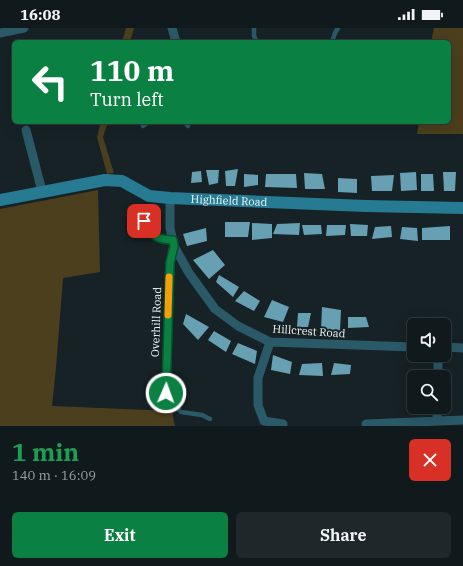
<!DOCTYPE html>
<html lang="en">
<head>
<meta charset="utf-8">
<style>
  body { margin:0; font-family:"IBM Plex Serif",serif; background:#1e2729; color:#f1f3f6; height:100vh; display:flex; flex-direction:column; font-size:15px; white-space:nowrap }
  * { box-sizing:border-box; margin:0 }
  p { font-size:13px; color:#9ca1a3 }
  .icon { flex:none; width:22px; height:22px; fill:none; stroke:currentColor; stroke-width:2; stroke-linecap:round; stroke-linejoin:round }
  .map { position:relative; height:398px; overflow:hidden }
  .side { display:flex; flex-direction:column; background:#101a1c; flex:1 }
  .side>* { flex:none }
  .banner { position:absolute; left:12px; top:12px; width:439px; height:84px; border-radius:6px; box-shadow:0 4px 16px #0002,0 0 0 1px #30383b; background:#0b8043; color:#fff; overflow:hidden }
  .tools { position:absolute; left:407px; top:290px; display:grid; gap:8px }
  .tools a { display:grid; place-items:center; width:44px; height:44px; border-radius:6px; background:#101a1c; box-shadow:0 4px 16px #0002,0 0 0 1px #30383b; font-size:20px }
  .pin { position:absolute; display:grid; place-items:center; width:34px; height:34px; color:#fff; margin:-17px; border-radius:8px; box-shadow:0 2px 6px #0006 }
  .me { position:absolute; width:44px; margin:-22px; rotate:2deg; stroke-linejoin:round; filter:drop-shadow(0 0 3px #0008) }
  .turn { display:flex; align-items:center; gap:14px; height:84px; padding:0 12px; font-size:18px }
  .turn .icon { width:52px; height:52px; stroke-width:2.5 }
  .turn b { display:block; font-size:28px; line-height:34px }
  .round { display:grid; place-items:center; flex:none; width:42px; height:42px; border-radius:6px; background:#1e2729 }
  .summary { display:flex; align-items:center; justify-content:space-between; height:68px; padding:0 12px }
  h1 { font-size:24px; font-weight:800; line-height:30px; color:#1e9e55 }
  .action { display:flex; gap:8px; margin-top:auto; padding:8px 12px }
  .action a { flex:1; height:46px; border-radius:6px; background:#0b8043; color:#fff; font-size:16px; font-weight:800; line-height:46px; text-align:center }
  .action a+a { background:#1e2729; color:#f1f3f6 }
  .status { display:flex; justify-content:space-between; align-items:center; height:28px; padding:0 20px; background:#101a1c; direction:ltr }
  .status svg { height:11px; fill:currentColor }
  .map>svg:first-child { display:block }
  .green { fill:#4c3f1d }
  .building { fill:#67a0b3 }
  .lines { fill:none; stroke-linecap:round; stroke-linejoin:round }
  .lane { stroke:#2a5968; stroke-width:4.5 }
  .street { stroke:#2a5968; stroke-width:9 }
  .secondary { stroke:#267a91; stroke-width:12 }
  .route-casing { stroke:#07532c; stroke-width:10 }
  .route { stroke:#0b8043; stroke-width:7 }
  .slow { stroke:#f59e0b; stroke-width:7 }
  .labels { text-anchor:middle; dominant-baseline:central; stroke-width:4; stroke-linejoin:round; paint-order:stroke }
  .street-label { font-size:11px; fill:#eff7f9; stroke:#162225 }
</style>
</head>
<body>
<div class="status"><b>16:08</b><svg viewBox="0 0 49 12"><path d="M0 12V9h3v3zM5 12V6h3v6zM10 12V3h3v9zM15 12V0h3v12zM26 1h20v11H26zM47 4h2v5h-2z"/></svg></div>
<div class="map">
<svg width="463" height="398" viewBox="0 0 463 398">
  <rect width="100%" height="100%" fill="#162225"/>
  <path class="green" d="M126 0H134L130 14H122Z
    M434 0H463V106H417L419 94H449V14H431Z
    M101 94H108L103 109 114 145 107 146 97 109Z
    M98 162 100 244 63 250 56 340 52 378 172 383 175 398H0V181Z"/>
  <path class="building" d="M238 141 235 158H226L225 143Z
    M206 142H219L218 155 209 157Z
    M201 143 202 154 191 155 192 144Z
    M416 144 417 162 401 163 400 145Z
    M443 144H456L455 163H444Z
    M304 145 322 146 325 161H305Z
    M244 146 258 147V157L244 159Z
    M266 146H296L297 160 265 159Z
    M421 146H433L434 163H421Z
    M394 147 392 163H372L371 148Z
    M338 150 357 151V165L338 164Z
    M225 194H250L248 209H225Z
    M252 195 272 196V210L252 212Z
    M300 195 299 207 273 206 277 196Z
    M350 196 368 197 367 208H351Z
    M302 197H321L322 206 304 207Z
    M327 197H346L345 207 326 208Z
    M391 198 392 209 372 211 375 199Z
    M450 198V212H422V200Z
    M402 199 417 200 418 213 400 211Z
    M206 200 207 213 187 218 183 206Z
    M213 222 225 237 209 251 193 232Z
    M219 247 239 259 233 269 216 254Z
    M244 263 260 273 254 283 235 273Z
    M272 272 289 279 283 294 264 289Z
    M322 279 341 282 340 303 321 302Z
    M298 285H311L308 299H297Z
    M186 286 209 299 198 312 183 296Z
    M348 289H366L369 299 348 300Z
    M214 303 231 313 226 324 208 312Z
    M238 315 257 323 255 336 232 326Z
    M273 327 292 334 290 346 271 342Z
    M322 335 323 348 299 347 302 336Z
    M334 335 351 337 350 346 331 347Z"/>
  <g class="lines">
    <path class="lane" d="M254 0V8L257 14
      M332 14 335 5 338 0
      M184 94 188 98
      M143 98 149 94
      M144 193C155 208 153 211 173 212
      M170 373 181 384 202 387 210 391"/>
    <path class="street" d="M172 0 176 14
      M0 5 24 0
      M26 102 42 163
      M170 170V200L174 218 189 245 215 281 238 298 270 314 414 319
      M270 314 258 350V377L264 393 283 396
      M444 319 463 320
      M438 349V327
      M170 373 166 365 170 235 174 218
      M437 393V379
      M366 396 463 392"/>
    <path class="secondary" id="s1" d="M0 172 105 152 122 153 149 168 170 170 366 178 463 180"/>
  </g>
  <g class="lines">
    <defs>
      <path id="route" d="M144 193C155 208 153 211 173 212L174 218 170 235 166 365"/>
    </defs>
    <use href="#route" class="route-casing"/>
    <use href="#route" class="route"/>
    <path class="slow" d="M168 287 169 249"/>
  </g>
  <g class="labels">
    <g class="street-label">
      <text stroke="none"><textPath href="#s1" startOffset="235">Highfield Road</textPath></text>
      <text transform="translate(156 294) rotate(-88)">Overhill Road</text>
      <text transform="translate(309 303) rotate(4)">Hillcrest Road</text>
    </g>
  </g>
</svg>
<div class="tools">
<a><svg class="icon" aria-label="sound" viewBox="0 0 24 24"><path d="M4 9h4l5-4v14l-5-4H4zM17 9q2 3 0 6"/></svg></a>
<a><svg class="icon" aria-label="search" viewBox="0 0 24 24"><circle cx="10" cy="10" r="6"/><path d="M15 15l6 6"/></svg></a>
</div>
<div class="pin" style="left:144px;top:193px;background:#d93025"><svg class="icon" aria-label="arrive" viewBox="0 0 24 24"><path d="M6 21V4h12l-3 4 3 4H6"/></svg></div>
<svg class="me" style="left:166px;top:365px" viewBox="-20 -20 40 40"><circle r="17" fill="#0b8043" stroke="#fff" stroke-width="3"/><path d="M0-11L8 9 0 5-8 9z" fill="#fff"/></svg>
<div class="banner">
<div class="turn"><svg class="icon" aria-label="left" viewBox="0 0 24 24"><path d="M17 20v-9H6M10 6l-5 5 5 5"/></svg><div><b>110 m</b>Turn left</div></div>
</div>
</div>
<section class="side">
<div class="summary"><div><h1>1 min</h1><p>140 m · 16:09</p></div><a class="round" style="background:#d93025;color:#fff"><svg class="icon" aria-label="close" viewBox="0 0 24 24"><path d="M6 6l12 12M18 6L6 18"/></svg></a></div>
<div class="action"><a>Exit</a><a>Share</a></div>
</section>
</body>
</html>
